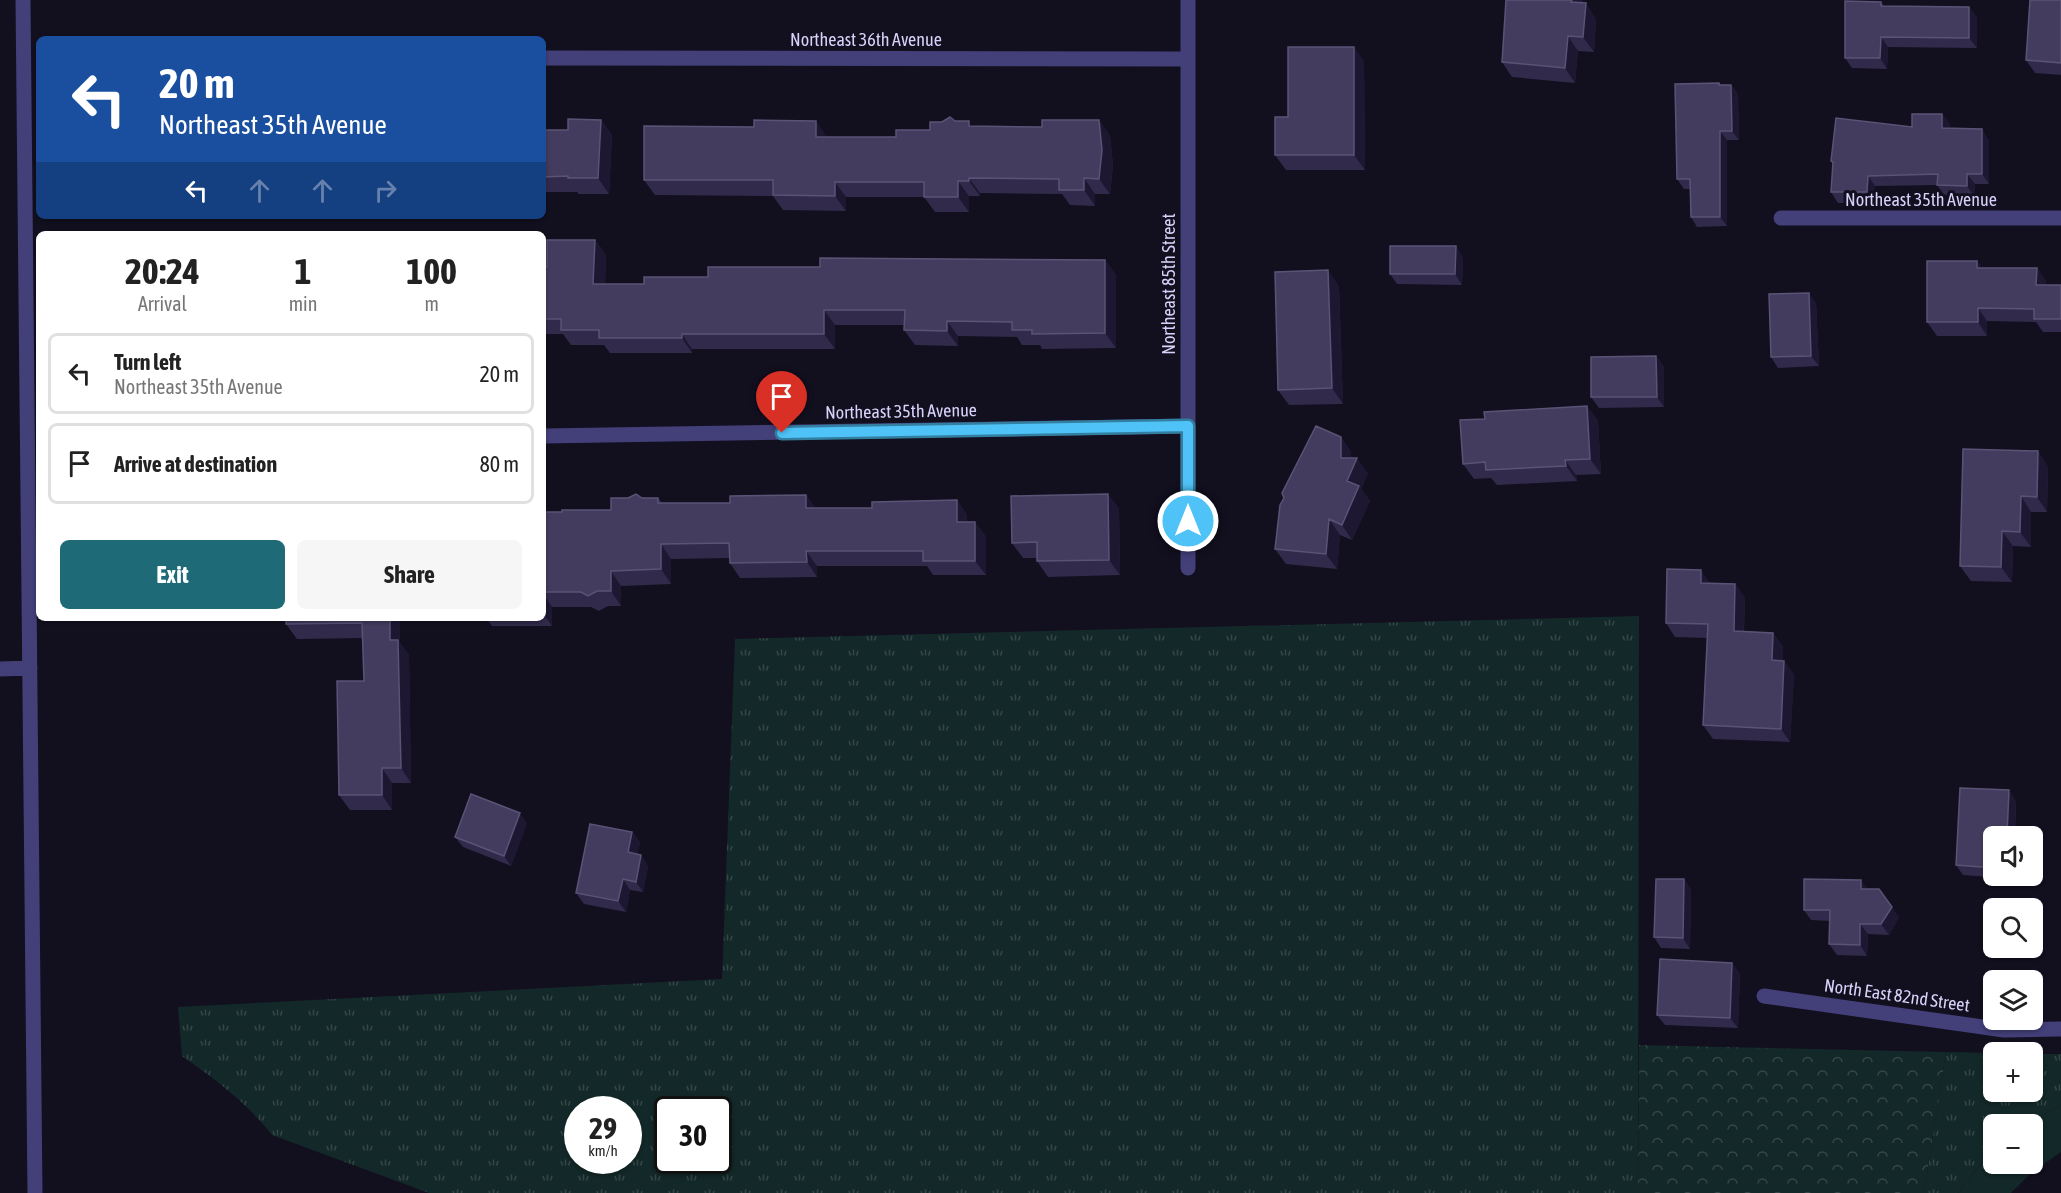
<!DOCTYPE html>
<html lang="en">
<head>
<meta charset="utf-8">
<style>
  body { margin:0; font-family:"Asap Condensed",sans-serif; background:#f6f6f6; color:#222; height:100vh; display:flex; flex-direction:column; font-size:22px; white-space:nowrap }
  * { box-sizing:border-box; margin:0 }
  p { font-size:20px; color:#767676 }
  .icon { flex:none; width:33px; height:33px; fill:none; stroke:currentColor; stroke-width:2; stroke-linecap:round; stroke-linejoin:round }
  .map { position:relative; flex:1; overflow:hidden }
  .details { position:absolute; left:36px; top:231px; width:510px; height:390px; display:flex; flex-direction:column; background:#fff; border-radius:9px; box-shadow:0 2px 4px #0004 }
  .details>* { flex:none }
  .banner { position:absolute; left:36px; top:36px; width:510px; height:183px; border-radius:9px; box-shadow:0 2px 4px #0004; background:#1a4fa0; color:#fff; overflow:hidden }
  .controls { position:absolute; left:1983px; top:826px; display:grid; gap:12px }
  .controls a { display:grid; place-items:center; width:60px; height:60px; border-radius:9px; background:#fff; box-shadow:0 2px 4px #0004; font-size:30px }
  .speed { position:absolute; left:564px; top:1096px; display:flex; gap:12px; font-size:30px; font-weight:700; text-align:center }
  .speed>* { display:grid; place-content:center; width:78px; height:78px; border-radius:50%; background:#fff; box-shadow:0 2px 4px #0004; line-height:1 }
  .speed small { font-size:15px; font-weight:400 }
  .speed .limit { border:3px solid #111; border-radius:9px; background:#fff; color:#111 }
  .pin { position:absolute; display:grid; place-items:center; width:51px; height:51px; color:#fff; margin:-62px -26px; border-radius:50% 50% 50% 0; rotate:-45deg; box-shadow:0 0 6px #0007 }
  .pin .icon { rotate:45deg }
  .me { position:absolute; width:66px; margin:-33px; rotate:0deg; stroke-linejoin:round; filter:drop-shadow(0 0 4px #0008) }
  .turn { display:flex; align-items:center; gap:21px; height:126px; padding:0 24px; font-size:27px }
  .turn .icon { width:78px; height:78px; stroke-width:2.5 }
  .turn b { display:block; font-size:42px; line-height:51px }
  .lanes { display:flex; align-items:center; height:57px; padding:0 24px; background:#0003; justify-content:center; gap:30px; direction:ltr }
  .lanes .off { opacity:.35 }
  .eta { display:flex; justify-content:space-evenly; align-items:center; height:102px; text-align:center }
  .eta b { font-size:36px; font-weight:700; line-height:42px }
  .button { display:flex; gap:12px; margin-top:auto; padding:12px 24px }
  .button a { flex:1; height:69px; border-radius:9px; background:#1e6b77; color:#fff; font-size:24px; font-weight:700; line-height:69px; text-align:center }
  .button a+a { background:#f6f6f6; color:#222 }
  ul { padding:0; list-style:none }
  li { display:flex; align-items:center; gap:18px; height:81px; margin:0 12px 9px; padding:0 12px; border:3px solid #e0e0e0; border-radius:9px }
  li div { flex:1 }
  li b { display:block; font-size:22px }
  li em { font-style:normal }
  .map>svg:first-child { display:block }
  .grass { fill:url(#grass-tufts); fill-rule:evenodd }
  .forest { fill:url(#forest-crowns) }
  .park { fill:#132828 }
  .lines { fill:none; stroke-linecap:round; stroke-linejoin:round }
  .minor { stroke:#433f79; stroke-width:15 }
  .wall { fill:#322a4b }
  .shaded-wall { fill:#1d1732 }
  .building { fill:#433c5e; stroke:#5b5376; stroke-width:1.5 }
  .route-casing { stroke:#337fa1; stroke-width:15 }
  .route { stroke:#4fc3f7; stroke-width:10 }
  .labels { text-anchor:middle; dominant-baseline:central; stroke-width:6; stroke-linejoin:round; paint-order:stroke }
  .street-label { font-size:18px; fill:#d8d2fa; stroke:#120f1f }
</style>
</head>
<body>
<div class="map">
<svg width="2061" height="1193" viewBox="0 0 2061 1193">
  <defs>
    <pattern id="grass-tufts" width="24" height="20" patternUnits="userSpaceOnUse" patternTransform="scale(1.5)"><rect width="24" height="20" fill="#132828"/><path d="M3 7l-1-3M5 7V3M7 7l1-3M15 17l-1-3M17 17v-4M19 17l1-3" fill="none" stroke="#354648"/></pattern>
    <pattern id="forest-crowns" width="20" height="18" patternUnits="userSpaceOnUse" patternTransform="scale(1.5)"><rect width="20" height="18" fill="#132828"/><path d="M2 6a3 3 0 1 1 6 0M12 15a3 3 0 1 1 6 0" fill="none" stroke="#354648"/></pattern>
  </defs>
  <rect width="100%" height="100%" fill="#120f1f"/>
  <path class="grass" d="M1639 616 1638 1193H429L272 1135C247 1103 215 1079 182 1056L178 1007 722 979 735 639ZM578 1110H628V1161H578ZM668 1110H718V1161H668Z
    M1946 1052 2000 1053H1994V1092H2032L2033 1054H2061V1105L2025 1125H1994L1993 1151 1977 1169 1958 1193H1924Z"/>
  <path class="forest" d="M1639 1045 1946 1052 1924 1193H1638Z"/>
  <path class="park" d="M2061 1105V1152L2029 1175 2011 1193H1958L1977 1169 1993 1151 1994 1164H2032V1125H2025Z"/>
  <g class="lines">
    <path class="minor" d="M23 0 35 1193
      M543 58 1188 59
      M1781 218H2061
      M543 436 1188 426
      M1188 568V0
      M0 669 30 668
      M1764 996 2004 1030 2061 1029"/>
  </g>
  <path class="wall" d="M1506 0H1583V3L1596 19 1594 52 1578 51 1575 83 1512 77 1502 62Z
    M2061 0V75L2035 73 2026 60Z
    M1881 2 1884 6 1969 7 1977 18V48L1888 47 1887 69 1852 68 1845 58Z
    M1354 47 1364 62 1365 170H1286L1275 155 1288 117Z
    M1719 83 1721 85H1731L1738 94 1739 140H1727V226L1697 227 1691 217 1690 189H1684L1677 179Z
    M1942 114 1950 124V129L1989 140V184H1975L1974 196 1944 195 1937 185 1875 186 1874 203H1838L1831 192 1833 163 1831 161Z
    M601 120 612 135 609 194H579L577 192H543V130H568Z
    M816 121 826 137H896L930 130 942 122 955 121 973 127 1110 135 1113 166 1110 194H1095V206L1070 205 1062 194 980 193V196H969V212H935L924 197H846V211L783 210 773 196 655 195 644 180 754 127Z
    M595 240 606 255 605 284H644L708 277 820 267 1105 260 1116 275V348L1042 349 1040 345H1022L1017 337 958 336V346L915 345 904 330V325H835V349H692V353H610L604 345H571L563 334H543V267H547Z
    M1463 257 1462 285 1397 284 1390 274Z
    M1977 261 1982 268H2037L2046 281V285H2061V332H2043L2036 322 1987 321V336H1937L1927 322Z
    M1339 286 1343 404 1289 405 1278 390Z
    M1816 303 1819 366 1778 368 1771 357Z
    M1656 356 1664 367V407L1599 408 1591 397Z
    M1587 406 1598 421 1601 474 1576 475 1577 481 1497 485 1491 478 1474 479 1463 464 1485 419Z
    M1341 437 1351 452V458L1368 473 1361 489 1370 501 1352 540 1340 535 1337 569 1286 564 1275 549Z
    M2048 466 2047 512H2031V547L2013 546 2012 582 1971 581 1960 566Z
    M1108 494 1119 509 1120 575 1048 577 1037 561V558H1023L1012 543Z
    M806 495 815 508H872L957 500 967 515V522H975L986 537V575H933L927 566H817V577L740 578 730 563V558L671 559V584L621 586V606H608L599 611 591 607H552V626H492L486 618H543V512H562L611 510 642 498H658L662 503H730Z
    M1710 583 1735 584 1745 598 1744 631 1773 633 1783 647 1782 661H1784L1794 675 1790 742 1713 739 1703 725 1707 638 1675 637 1666 623Z
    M286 618H400V643L409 655 411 783H392V810H350L339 795 364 681 363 638 297 639 286 624Z
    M2016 801 2015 837H1994V876H2032V843L2042 853 2040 881 1963 875 1956 865Z
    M527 823 511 866 463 847 455 837Z
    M632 832 640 842 637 854 641 855 648 866 643 892 630 890 626 912 584 904 576 893Z
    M1684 879 1691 890 1690 949 1661 948 1654 937Z
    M1867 889 1899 917 1889 935 1868 934 1867 956 1837 955 1829 944 1830 921 1811 920 1804 910Z
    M1740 973 1738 1028 1665 1025 1657 1015Z"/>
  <path class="shaded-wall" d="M1572 0H1583L1582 18 1571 2Z
    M1586 3 1596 19 1594 52 1583 37Z
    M1969 7 1977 18V48L1969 38Z
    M1568 36 1578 51 1575 83 1565 68Z
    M1881 37 1888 47 1887 69 1880 58Z
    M1354 47 1364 62 1365 170 1354 155Z
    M1731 85 1738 94 1739 140 1732 131Z
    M1942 114 1950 124V139L1942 128Z
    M601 120 612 135 609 194 598 178Z
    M1099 120 1110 135 1113 166 1110 194 1099 179Z
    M816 121 826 136V152L816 137Z
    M1982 129 1989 140V184L1982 174Z
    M1720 131 1727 140V226L1720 217Z
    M1967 174 1975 184 1974 196 1967 186Z
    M1868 176 1875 186 1874 203 1867 192Z
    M969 178 980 193V196L969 181Z
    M1084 178 1095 194V206L1084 190Z
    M958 181 969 196V212L958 197Z
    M835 182 846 197V211L835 196Z
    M595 240 606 255 604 299 593 284Z
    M1456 246 1463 257 1462 285 1455 274Z
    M1105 260 1116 275V348L1105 333Z
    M1977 261 1987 274 1977 268Z
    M2037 268 2046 281V298L2036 285Z
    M1328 270 1339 286 1343 404 1332 388Z
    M1809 293 1816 303 1819 366 1811 356Z
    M1978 308 1987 321V336L1978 322Z
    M824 310 835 325V349L824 334Z
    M947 321 958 336V346L947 331Z
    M682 334 692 349V353L682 338Z
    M1656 356 1664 367V407L1657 397Z
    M1587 406 1598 421 1601 474 1590 459Z
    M1341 437 1351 452 1352 470 1357 458 1368 473 1361 489 1370 501 1352 540 1342 525Z
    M2038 451 2048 466 2047 512 2037 497Z
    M1565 460 1576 475 1577 481 1566 466Z
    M1108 494 1119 509 1120 575 1109 560Z
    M806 495 816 510 806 508Z
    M2021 496 2031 512V547L2020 532Z
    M957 500 967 515V537L957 522Z
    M1329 519 1340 535 1337 569 1326 554Z
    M975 522 986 537V575L975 561Z
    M2002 531 2013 546 2012 582 2001 567Z
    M661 544 671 559V584L661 569Z
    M806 551 817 566V577L807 562Z
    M1701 570 1711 584 1701 583Z
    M611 571 621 586V606L611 591Z
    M1735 584 1745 598 1743 645 1734 631Z
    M543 594 552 607V626L543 613Z
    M390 618H400V643L409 655 411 783 401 768 390 640Z
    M1773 633 1783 647 1782 674 1772 660Z
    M1784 661 1794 675 1790 742 1781 729Z
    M382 768 392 783V810L382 795Z
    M2009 790 2016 801 2015 837H2008L2007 835Z
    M520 813 527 823 511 866 504 856Z
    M632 832 640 842 636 863 628 852Z
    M2034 843 2042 853 2040 881 2033 871Z
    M641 855 648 866 643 892 636 882Z
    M623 879 630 890 626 912 618 901Z
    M1684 879 1691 890 1690 949 1683 938Z
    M1861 880 1869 891 1861 889Z
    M1892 907 1899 917 1889 935 1881 924Z
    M1860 924 1868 934 1867 956 1860 945Z
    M1732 963 1740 973 1738 1028 1730 1018Z"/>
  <path class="building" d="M1506 0H1572L1571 2 1586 3 1583 37 1568 36 1565 68 1502 62Z
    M2030 0H2061V63L2026 60Z
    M1845 1 1881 2V6L1969 7V38L1881 37 1880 58H1845Z
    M1288 47H1354V155H1275V117H1288Z
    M1719 83V85H1731L1732 131H1720V217H1691L1690 179H1677L1675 84Z
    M1912 114H1942V128L1982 129V174H1967V186L1937 185 1938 174 1868 176 1867 192H1831L1833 162 1831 161 1836 118 1912 127Z
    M950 117 955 121H969V126L1042 127V120H1099L1102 150 1099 179 1084 178V190H1059V179L969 178V181H958V197H924V182H835V196L773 195V180H644V126L754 127V120L816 121V137H896V130H930V122H942Z
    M568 119 601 120 598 178H568V176L543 177V130H568Z
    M547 240H595L593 284H644V277H708V267H820V258L1105 260V333L1032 334V330H1012V322L947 321V331L904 330 905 310H824V334H682V338H599V330H561V319H543V267H547Z
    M1390 246H1456L1455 274H1390Z
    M1927 261H1977V268H2037L2036 285H2061V319H2034V309L1978 308V322H1927Z
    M1328 270 1332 388 1278 390 1275 272Z
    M1809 293 1811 356 1771 357 1769 294Z
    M1656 356 1657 397H1591V357Z
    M1587 406 1590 459 1565 460 1566 466 1486 470 1485 462 1463 464 1460 420 1485 419 1484 412Z
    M1316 426 1341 437V458H1357L1347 481 1359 486 1342 525 1329 519 1326 554 1275 549 1280 505 1284 498 1282 493Z
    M1963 449 2038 451 2037 497 2021 496 2020 532 2002 531 2001 567 1960 566Z
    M636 494 642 498H658V503H730V496L806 495V508H872V502L957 500V522H975V561H923V551H806L807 562 730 563 729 543 661 544V569L611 571V591H597L588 596 581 592H543V512H562V510H611V498H628Z
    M1108 494 1109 560 1037 561V542L1012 543 1011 496Z
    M1667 569 1701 570V583L1735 584 1734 631 1773 633 1772 660 1784 661 1781 729 1703 725 1708 624 1666 623Z
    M286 618H390V640H398L401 768H382V795H339L337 681H364L362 623 286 624Z
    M1960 788 2009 790 2007 835 2014 836 2013 837H1994V868L1956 865Z
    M471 794 520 813 504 856 455 837Z
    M590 824 632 832 628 852 641 855 636 882 623 879 618 901 576 893Z
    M2032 843H2034L2033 871H2032Z
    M1656 879H1684L1683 938 1654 937Z
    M1804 879 1861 880V889H1879L1892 907 1881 924H1860V945L1829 944 1830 910H1804Z
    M1660 959 1732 963 1730 1018 1657 1015Z"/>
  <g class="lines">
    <defs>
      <path id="route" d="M782 433 1188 426V521"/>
    </defs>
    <use href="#route" class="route-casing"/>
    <use href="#route" class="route"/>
  </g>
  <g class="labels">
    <g class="street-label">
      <text x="866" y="39">Northeast 36th Avenue</text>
      <text x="1921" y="199">Northeast 35th Avenue</text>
      <text transform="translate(1168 284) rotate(-90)">Northeast 85th Street</text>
      <text transform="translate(901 411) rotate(-1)">Northeast 35th Avenue</text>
      <text transform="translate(1897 995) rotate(8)">North East 82nd Street</text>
    </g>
  </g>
</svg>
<div class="controls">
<a><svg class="icon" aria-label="sound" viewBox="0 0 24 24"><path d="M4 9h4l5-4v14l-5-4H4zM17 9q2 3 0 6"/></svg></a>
<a><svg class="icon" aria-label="search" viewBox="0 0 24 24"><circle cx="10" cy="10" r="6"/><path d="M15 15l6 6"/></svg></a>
<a><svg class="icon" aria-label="layers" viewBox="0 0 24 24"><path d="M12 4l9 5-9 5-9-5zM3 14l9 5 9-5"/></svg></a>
<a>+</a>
<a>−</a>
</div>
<div class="speed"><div>29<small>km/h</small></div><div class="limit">30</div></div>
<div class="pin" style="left:782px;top:433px;background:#d93025"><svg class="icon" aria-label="arrive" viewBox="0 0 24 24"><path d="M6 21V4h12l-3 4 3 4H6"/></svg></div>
<svg class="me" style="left:1188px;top:521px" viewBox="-20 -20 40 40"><circle r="17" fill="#4fc3f7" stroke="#fff" stroke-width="3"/><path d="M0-11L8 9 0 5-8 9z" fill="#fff"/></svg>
<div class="banner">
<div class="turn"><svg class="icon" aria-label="left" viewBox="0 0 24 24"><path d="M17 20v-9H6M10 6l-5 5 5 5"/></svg><div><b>20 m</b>Northeast 35th Avenue</div></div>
<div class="lanes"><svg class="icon" aria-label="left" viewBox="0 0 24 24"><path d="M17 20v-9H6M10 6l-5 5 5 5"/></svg><svg class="icon off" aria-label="ahead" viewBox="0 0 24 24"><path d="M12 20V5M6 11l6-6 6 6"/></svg><svg class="icon off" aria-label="ahead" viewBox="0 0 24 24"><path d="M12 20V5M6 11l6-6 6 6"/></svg><svg class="icon off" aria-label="right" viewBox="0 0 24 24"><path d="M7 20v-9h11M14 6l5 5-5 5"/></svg></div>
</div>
<section class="details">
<div class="eta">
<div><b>20:24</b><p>Arrival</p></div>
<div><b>1</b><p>min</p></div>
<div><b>100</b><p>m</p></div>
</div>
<ul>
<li><svg class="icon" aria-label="left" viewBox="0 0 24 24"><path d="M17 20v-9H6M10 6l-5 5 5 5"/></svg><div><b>Turn left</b><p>Northeast 35th Avenue</p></div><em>20 m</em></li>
<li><svg class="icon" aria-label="arrive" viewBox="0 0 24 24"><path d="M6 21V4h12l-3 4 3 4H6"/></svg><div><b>Arrive at destination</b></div><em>80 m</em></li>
</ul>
<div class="button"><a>Exit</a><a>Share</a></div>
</section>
</div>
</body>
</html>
